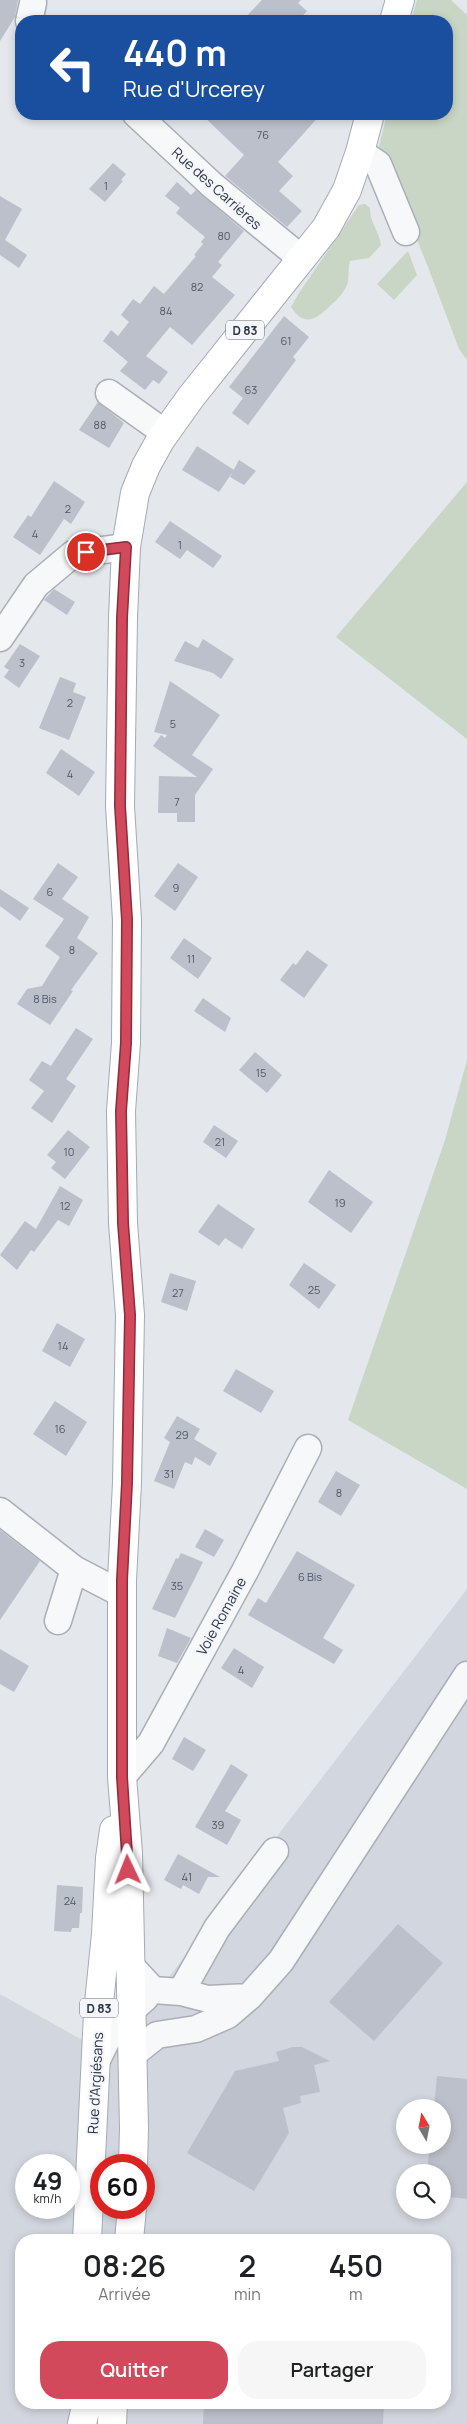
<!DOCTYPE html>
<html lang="fr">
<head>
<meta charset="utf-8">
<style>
  body { margin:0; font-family:Manrope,sans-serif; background:#f6f6f6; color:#202124; height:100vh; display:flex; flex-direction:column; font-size:19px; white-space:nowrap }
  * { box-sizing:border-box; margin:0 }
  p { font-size:16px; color:#757577 }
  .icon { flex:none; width:28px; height:28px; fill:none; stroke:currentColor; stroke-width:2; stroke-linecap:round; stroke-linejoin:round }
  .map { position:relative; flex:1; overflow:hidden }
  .side { position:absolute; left:15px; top:2234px; width:436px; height:175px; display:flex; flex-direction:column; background:#fff; border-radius:20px; box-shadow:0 2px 8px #0003 }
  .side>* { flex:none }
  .top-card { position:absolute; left:15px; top:15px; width:438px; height:105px; border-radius:20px; box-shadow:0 2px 8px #0003; background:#1a4fa0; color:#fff; overflow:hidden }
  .needle { width:32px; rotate:350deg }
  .tools { position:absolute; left:396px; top:2099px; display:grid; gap:10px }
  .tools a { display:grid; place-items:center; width:55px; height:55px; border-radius:50%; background:#fff; box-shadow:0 2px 8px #0003; font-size:25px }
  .speed { position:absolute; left:15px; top:2154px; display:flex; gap:10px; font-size:25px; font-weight:700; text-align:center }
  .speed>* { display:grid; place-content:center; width:65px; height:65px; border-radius:50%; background:#fff; box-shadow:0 2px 8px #0003; line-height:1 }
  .speed small { font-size:12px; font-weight:400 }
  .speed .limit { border:8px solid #d22; background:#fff; color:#111 }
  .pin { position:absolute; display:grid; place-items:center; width:42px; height:42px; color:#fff; margin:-21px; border:2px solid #fff; border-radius:50%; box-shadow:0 1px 5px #0007 }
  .me { position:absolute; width:55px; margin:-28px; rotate:358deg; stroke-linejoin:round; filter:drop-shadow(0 0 4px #0008) }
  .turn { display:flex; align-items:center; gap:18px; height:105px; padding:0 25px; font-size:22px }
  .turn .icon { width:65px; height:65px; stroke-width:2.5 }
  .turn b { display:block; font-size:35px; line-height:42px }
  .eta { display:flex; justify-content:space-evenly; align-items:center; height:85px; text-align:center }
  .eta b { font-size:30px; font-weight:600; line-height:35px }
  .cta { display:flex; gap:10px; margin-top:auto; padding:10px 25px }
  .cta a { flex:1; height:58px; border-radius:20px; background:#d1495b; color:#fff; font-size:20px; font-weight:600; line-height:58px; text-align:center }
  .cta a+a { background:#f6f6f6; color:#202124 }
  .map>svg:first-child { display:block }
  .built { fill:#d2d6de; fill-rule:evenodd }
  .green { fill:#c9d6c5 }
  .building { fill:#bbc0ca }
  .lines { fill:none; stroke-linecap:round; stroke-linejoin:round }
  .minor-casing { stroke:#a9aeb7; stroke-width:29 }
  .major-casing { stroke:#a3abb8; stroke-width:30 }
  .minor { stroke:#f7f8fa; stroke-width:26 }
  .major { stroke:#fff; stroke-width:28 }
  .route-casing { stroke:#882f3b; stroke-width:12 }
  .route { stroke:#d1495b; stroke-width:9 }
  .labels { text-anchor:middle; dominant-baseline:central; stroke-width:4.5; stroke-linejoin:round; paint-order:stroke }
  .number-label { font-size:11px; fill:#4f5766 }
  .shield { fill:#f4f6f9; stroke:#676e7b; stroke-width:1 }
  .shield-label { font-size:12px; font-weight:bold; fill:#2b3445 }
  .street-label { font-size:14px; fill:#2b3445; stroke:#f4f6f9 }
</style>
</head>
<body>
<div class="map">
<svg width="467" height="2424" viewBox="0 0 467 2424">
  <rect width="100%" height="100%" fill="#e4e7ec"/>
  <path class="built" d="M467 1589V2424H0V1994L109 2055ZM405 2108H442V2145H405ZM26 2165H69V2208H26ZM101 2165H144V2208H101ZM405 2172H442V2210H405ZM21 2240H445V2402H21Z"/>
  <path class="green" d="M417 0H451L467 15V360L459 349 428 267 379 146 387 114H446V21H411Z
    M365 204 370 208C369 221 379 231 381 245L369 258 350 261C348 269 349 274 348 281 347 289 338 299 332 304 318 318 305 329 291 307L299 293 359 205Z
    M408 251 417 275 394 300 377 284Z
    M467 482V739L336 637Z
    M467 1060V1489L348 1420 445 1140Z"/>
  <path class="building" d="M0 0H18L15 17 0 41Z
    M262 0H301L298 3 307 11 298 21 288 15 282 21H242Z
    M201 114H321L278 162 293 176 279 191 302 211 287 227 225 176 244 155Z
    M113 163 126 174 121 180 123 181 105 202 89 189Z
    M177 182 191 195 196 190 244 231 218 262 222 265 212 277 235 295 192 345 170 327 146 356 168 372 159 384 153 380 145 390 120 371 128 362 103 341 111 330 118 336 129 322 121 315 133 299 140 304 154 286 164 294 196 256 194 255 203 244 201 242 205 237 176 213 180 208 165 196Z
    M0 196 22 209 5 240 27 255 19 268 0 255Z
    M284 316 309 337 293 357 296 360 248 425 232 413 243 398 229 387Z
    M98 402 124 423 109 448 79 430Z
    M197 446 234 470 219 492 182 470Z
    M239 460 256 471 244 485 230 477Z
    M54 481 85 502 71 524 64 519 40 555 13 537 28 515 31 517Z
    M170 521 222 556 213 568 187 550 180 559 155 542Z
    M54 589 75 602 67 615 44 600Z
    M203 639 234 659 221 679 213 673 174 661 185 641 198 648Z
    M20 644 40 656 19 688 4 677 9 670 4 667Z
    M60 677 76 683 73 692 86 697 69 740 39 728Z
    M170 681 220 715 192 755 213 769 195 795V822H177V813H158L159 776 197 777 153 746 161 735 165 738 167 735 154 732Z
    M61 749 95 772 79 796 46 773Z
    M58 863 78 877 62 899 89 917 77 938 98 953 71 990 73 991 50 1025 17 1004 27 989 42 986 60 957 45 946 64 919 33 899Z
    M178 863 198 877 175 911 154 896Z
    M0 889 29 908 20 921 0 906Z
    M184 938 212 958 198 979 170 958Z
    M307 950 328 965 304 998 280 980 293 963 296 965Z
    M203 998 231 1018 225 1032 194 1011Z
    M76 1028 93 1039 66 1079 76 1086 52 1123 31 1108 44 1091 29 1080 42 1061 51 1066Z
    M255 1052 282 1075 267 1093 239 1070Z
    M214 1125 238 1141 226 1158 203 1142Z
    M68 1130 90 1147 65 1179 51 1168 56 1162 47 1155Z
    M329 1170 373 1202 351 1233 308 1202Z
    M60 1186 83 1200 69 1226 58 1220 34 1252 31 1250 17 1270 0 1255 25 1221 36 1229Z
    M218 1204 255 1229 242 1249 225 1238 219 1246 198 1232Z
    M304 1263 336 1285 319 1309 289 1285Z
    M170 1273 196 1281 187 1311 161 1302Z
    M57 1323 85 1339 70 1367 42 1351Z
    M236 1369 274 1391 261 1413 223 1391Z
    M55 1401 87 1422 66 1456 33 1434Z
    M177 1416 200 1429 194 1439 217 1453 210 1466 195 1457 192 1465 185 1462 174 1489 154 1481 170 1442 164 1438Z
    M336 1471 360 1485 341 1516 318 1502Z
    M205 1529 224 1540 214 1557 195 1547Z
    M0 1530 40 1561 0 1620Z
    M297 1551 355 1585 323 1638 343 1650 334 1664 248 1615 258 1598 266 1603Z
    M181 1553 203 1562 175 1618 152 1609 176 1558 178 1559Z
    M167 1628 191 1638 177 1663 158 1656Z
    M234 1648 264 1667 252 1688 221 1668Z
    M0 1649 29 1666 14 1692 0 1684Z
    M184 1737 206 1750 193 1771 172 1759Z
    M231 1764 248 1775 225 1811 241 1820 227 1845 195 1827Z
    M178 1854 220 1877H208L199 1894 183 1885 181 1889 164 1880Z
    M57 1885 83 1887 82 1913H80L79 1928H72L71 1932 54 1931Z
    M398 1924 443 1963 374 2041 329 2002Z
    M293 2047H302L330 2061 314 2065 320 2092 300 2096 301 2103 283 2108 289 2133 254 2191 187 2153 235 2071 279 2061 276 2052Z
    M437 2076 467 2079V2199L442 2196V2172H427L430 2145H442V2108H434Z
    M204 2402H384L383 2424H203Z"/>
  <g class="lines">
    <defs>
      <path id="minor" d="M29 21 33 3
        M136 114 212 185 302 259
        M360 152 378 164 406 232
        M109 393 165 433
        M0 638 36 585 73 554 126 547
        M0 1511 74 1569 122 1594
        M58 1621 74 1569
        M122 1777 151 1743 245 1571 308 1448
        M130 1965 153 1990 181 1992 208 1999 249 1997
        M181 1992 217 1928 275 1851
        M132 2055 157 2035 196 2029 228 2015 249 1997 281 1961 467 1675
        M96 2062 113 2027 145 1998"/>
      <path id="major" d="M394 21 400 0
        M133 2165 134 2128 128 1853 122 1777V1580L127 1483 130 1315 123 1223 121 1111 126 1043 127 920 120 806 123 618 126 547 135 493 146 466 161 439 191 397 326 228 347 190 360 152 370 114
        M87 2240 98 2013 106 1934 110 1858 114 1830
        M129 2240 132 2208
        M82 2424 87 2402
        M112 2424 113 2402"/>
    </defs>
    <use href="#minor" class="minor-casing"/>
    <use href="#major" class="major-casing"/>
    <use href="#minor" class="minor"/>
    <use href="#major" class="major"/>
  </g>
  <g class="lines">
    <defs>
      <path id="route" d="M86 552 126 547 122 618 120 806 127 920 126 1043 121 1111 123 1223 130 1315 127 1483 122 1580V1777L128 1870"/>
    </defs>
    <use href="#route" class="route-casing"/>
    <use href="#route" class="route"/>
  </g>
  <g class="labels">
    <g class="number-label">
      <text x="263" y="134">76</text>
      <text x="106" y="185">1</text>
      <text x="224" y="235">80</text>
      <text x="197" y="286">82</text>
      <text x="166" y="310">84</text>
      <text x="286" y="340">61</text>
      <text x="251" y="389">63</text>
      <text x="100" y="424">88</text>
      <text x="68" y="508">2</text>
      <text x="35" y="533">4</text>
      <text x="180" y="544">1</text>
      <text x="22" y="662">3</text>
      <text x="70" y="702">2</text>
      <text x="173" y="723">5</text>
      <text x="70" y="773">4</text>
      <text x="177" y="801">7</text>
      <text x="176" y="887">9</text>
      <text x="50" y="891">6</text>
      <text x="72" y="949">8</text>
      <text x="191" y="958">11</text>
      <text x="45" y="998">8 Bis</text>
      <text x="261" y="1072">15</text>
      <text x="220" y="1141">21</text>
      <text x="69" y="1151">10</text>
      <text x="340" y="1202">19</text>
      <text x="65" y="1205">12</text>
      <text x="314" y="1289">25</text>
      <text x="178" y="1292">27</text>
      <text x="63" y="1345">14</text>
      <text x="60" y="1428">16</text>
      <text x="182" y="1434">29</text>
      <text x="169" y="1473">31</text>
      <text x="339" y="1492">8</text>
      <text x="310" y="1576">6 Bis</text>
      <text x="177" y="1585">35</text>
      <text x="241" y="1669">4</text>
      <text x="218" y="1824">39</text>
      <text x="187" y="1876">41</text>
      <text x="70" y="1900">24</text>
    </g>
    <g class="shield">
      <rect x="226" y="320.5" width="38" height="19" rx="4"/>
      <rect x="80" y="1998.5" width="38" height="19" rx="4"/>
    </g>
    <g class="shield-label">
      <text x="245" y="330">D 83</text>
      <text x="99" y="2008">D 83</text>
    </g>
    <g class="street-label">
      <text transform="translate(217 188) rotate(42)">Rue des Carrières</text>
      <text transform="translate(221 1616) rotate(-61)">Voie Romaine</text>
      <text transform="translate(95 2083) rotate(-87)">Rue d'Argiésans</text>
    </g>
  </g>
</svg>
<div class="tools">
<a><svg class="needle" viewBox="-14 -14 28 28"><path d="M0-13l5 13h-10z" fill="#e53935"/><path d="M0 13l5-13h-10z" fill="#757577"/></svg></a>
<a><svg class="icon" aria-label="search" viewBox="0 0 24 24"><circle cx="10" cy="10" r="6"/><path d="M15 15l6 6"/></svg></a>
</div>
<div class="speed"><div>49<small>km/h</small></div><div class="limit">60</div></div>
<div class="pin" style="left:86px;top:552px;background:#d93025"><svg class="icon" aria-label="arrive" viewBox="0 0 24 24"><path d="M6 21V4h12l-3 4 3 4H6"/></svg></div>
<svg class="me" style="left:128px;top:1870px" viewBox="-20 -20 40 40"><path d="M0-17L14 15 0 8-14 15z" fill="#d1495b" stroke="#fff" stroke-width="4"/></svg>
<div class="top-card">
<div class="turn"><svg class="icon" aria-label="left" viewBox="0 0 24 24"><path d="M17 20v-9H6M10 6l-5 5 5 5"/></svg><div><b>440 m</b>Rue d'Urcerey</div></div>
</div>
<section class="side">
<div class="eta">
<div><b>08:26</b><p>Arrivée</p></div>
<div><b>2</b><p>min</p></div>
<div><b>450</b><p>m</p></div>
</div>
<div class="cta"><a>Quitter</a><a>Partager</a></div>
</section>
</div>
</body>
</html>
